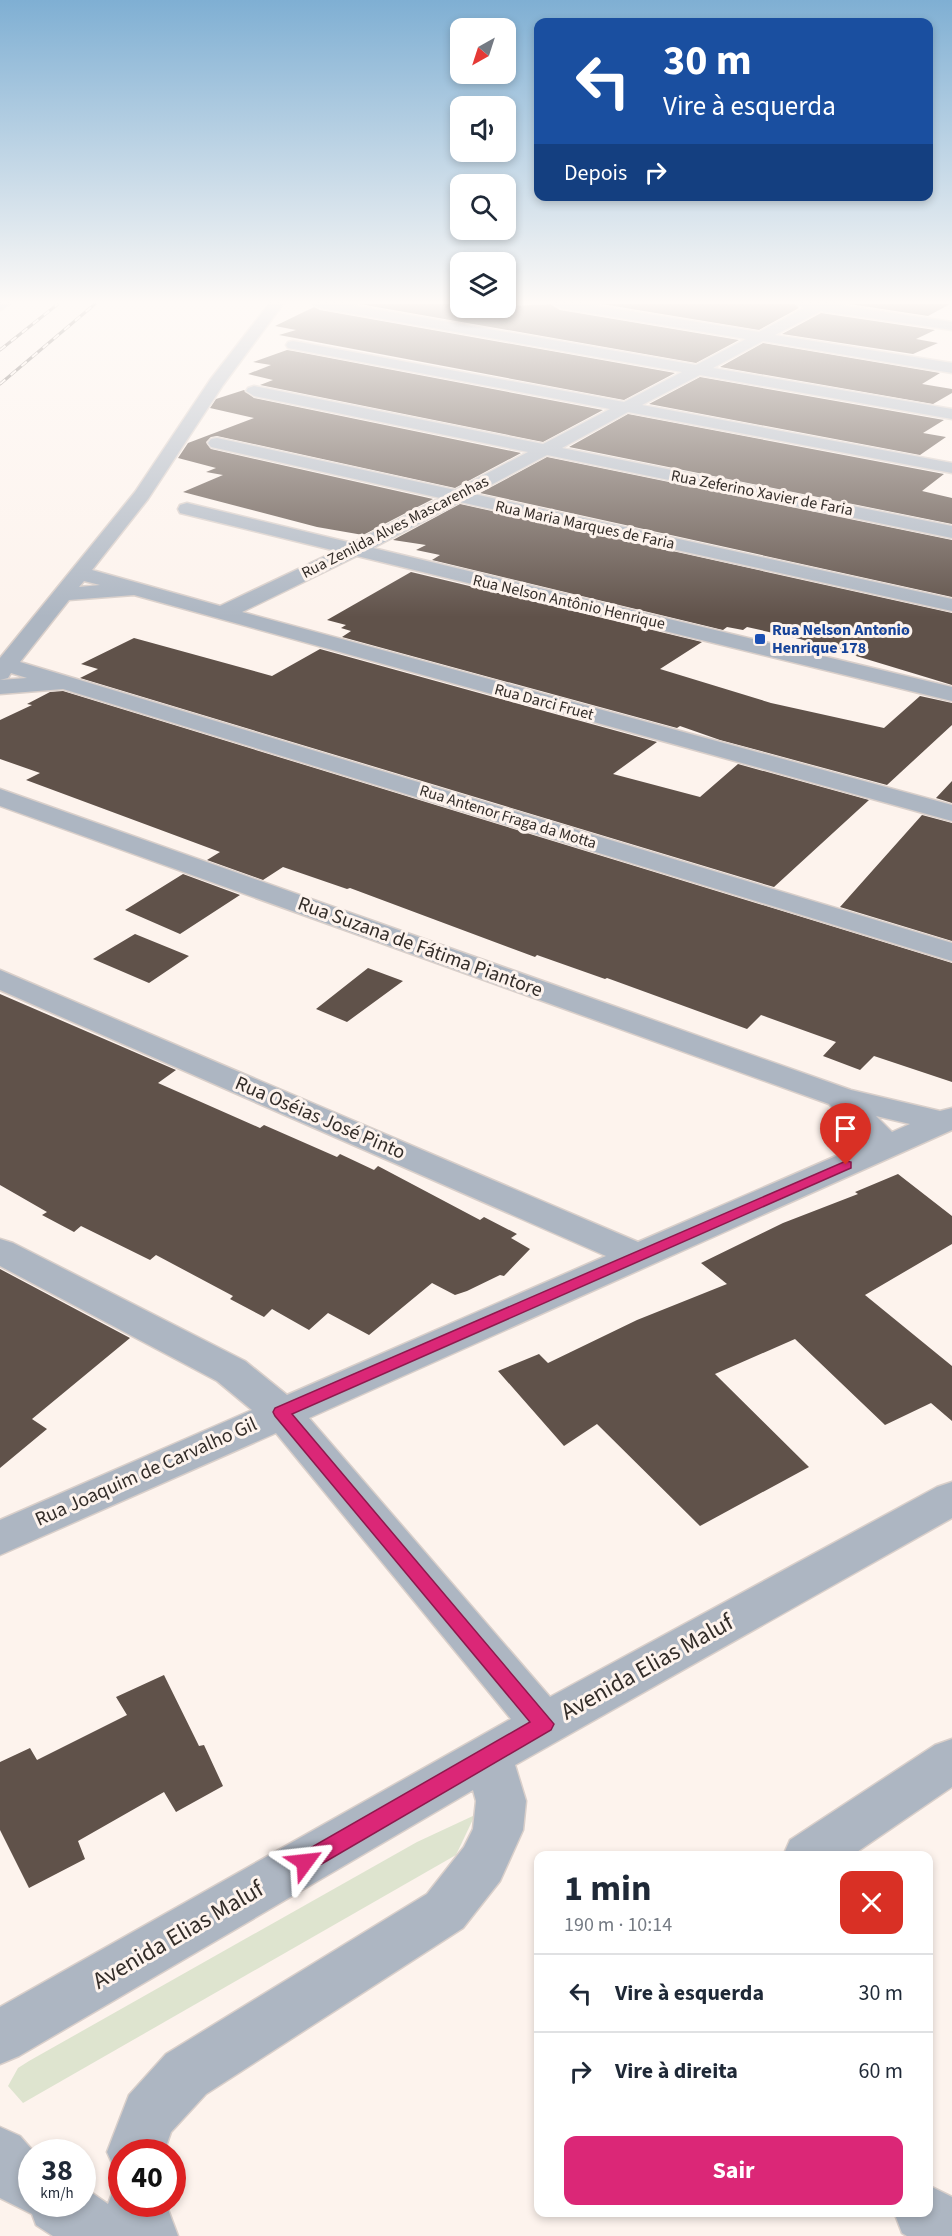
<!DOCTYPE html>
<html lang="pt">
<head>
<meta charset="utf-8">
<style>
  body { margin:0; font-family:"Source Sans 3",sans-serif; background:#f2f2f3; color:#1f2937; height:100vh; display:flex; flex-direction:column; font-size:22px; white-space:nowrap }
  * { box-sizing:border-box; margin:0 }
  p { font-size:20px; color:#747a83 }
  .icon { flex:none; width:33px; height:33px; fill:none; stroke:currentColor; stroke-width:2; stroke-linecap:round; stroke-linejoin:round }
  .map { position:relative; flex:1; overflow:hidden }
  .panel { position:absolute; left:534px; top:1851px; width:399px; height:366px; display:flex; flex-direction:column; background:#fff; border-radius:12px; box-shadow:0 3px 9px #0003 }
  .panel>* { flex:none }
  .top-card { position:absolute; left:534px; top:18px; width:399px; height:183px; border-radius:12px; box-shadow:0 3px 9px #0003; background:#1a4fa0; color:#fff; overflow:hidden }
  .needle { width:39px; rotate:219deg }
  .buttons { position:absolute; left:450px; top:18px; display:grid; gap:12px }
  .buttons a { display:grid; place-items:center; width:66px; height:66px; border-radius:12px; background:#fff; box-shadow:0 3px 9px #0003; font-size:30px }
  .speed { position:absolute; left:18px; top:2139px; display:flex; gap:12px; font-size:30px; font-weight:700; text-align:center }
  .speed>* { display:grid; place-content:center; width:78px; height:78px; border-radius:50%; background:#fff; box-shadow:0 3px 9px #0003; line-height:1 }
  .speed small { font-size:15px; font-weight:400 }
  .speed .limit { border:9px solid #d22; background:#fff; color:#111 }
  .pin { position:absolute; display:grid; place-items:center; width:51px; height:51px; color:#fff; margin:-62px -26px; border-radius:50% 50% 50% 0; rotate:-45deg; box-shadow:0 0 6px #0007 }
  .pin .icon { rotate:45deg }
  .me { position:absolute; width:66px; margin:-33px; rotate:60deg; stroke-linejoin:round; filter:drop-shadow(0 0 4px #0008) }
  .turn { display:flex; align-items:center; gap:21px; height:126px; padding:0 30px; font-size:27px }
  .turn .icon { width:78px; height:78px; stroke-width:2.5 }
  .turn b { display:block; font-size:42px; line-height:51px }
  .then { display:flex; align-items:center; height:57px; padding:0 30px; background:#0003; gap:12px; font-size:22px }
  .round { display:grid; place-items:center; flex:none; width:63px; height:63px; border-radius:12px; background:#f2f2f3 }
  .headline { display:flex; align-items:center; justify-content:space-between; height:102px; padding:0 30px }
  h1 { font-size:36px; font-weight:700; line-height:45px }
  .primary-button { display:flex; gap:12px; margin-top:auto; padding:12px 30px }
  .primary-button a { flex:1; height:69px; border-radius:12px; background:#db2777; color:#fff; font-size:24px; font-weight:700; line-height:69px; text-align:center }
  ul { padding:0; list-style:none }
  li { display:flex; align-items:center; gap:18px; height:78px; padding:0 30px; border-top:2px solid #e0e1e3 }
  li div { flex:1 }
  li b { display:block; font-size:22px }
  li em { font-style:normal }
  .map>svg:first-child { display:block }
  .green { fill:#dee4cf }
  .building { fill:#60524a }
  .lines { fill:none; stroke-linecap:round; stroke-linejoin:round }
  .minor-casing { stroke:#d9cfca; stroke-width:3 }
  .minor { fill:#adb6c2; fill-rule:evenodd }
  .rail-casing { stroke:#544d49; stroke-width:3 }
  .rail { stroke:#fdf3ed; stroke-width:2; stroke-dasharray:7; stroke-linecap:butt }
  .route { fill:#db2777; stroke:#8e194d; stroke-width:1.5 }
  .transit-dot { fill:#1a4fb4; stroke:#fdf3ed; stroke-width:2 }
  .labels { text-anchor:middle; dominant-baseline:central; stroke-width:6; stroke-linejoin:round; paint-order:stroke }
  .far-street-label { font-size:16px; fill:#332d29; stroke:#fdf3ed }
  .far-transit-label { font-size:16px; font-weight:bold; fill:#164399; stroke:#fdf3ed; text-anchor:start }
  .street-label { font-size:20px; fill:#332d29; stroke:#fdf3ed }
  .near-street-label { font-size:24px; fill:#332d29; stroke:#fdf3ed }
</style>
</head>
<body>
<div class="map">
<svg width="952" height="2236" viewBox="0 0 952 2236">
  <rect width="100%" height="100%" fill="#fdf3ed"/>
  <path class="green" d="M475 1815 456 1855 23 2103 8 2086 18 2068 29 2061 417 1842Z"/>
  <path class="building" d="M359 304H460V308L551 304 560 310 739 340 696 363Z
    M601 304H795L799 308 759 330Z
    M849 304H950L928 316Z
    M314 307 320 310 675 373 624 400 279 335 296 330 275 326Z
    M821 313 935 330 916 339 938 343 913 354 782 334Z
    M763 343 940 373 922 384 952 389V393L933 404 720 367Z
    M287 350 293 351 603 410 543 442 260 385 273 380 248 374 271 365 253 362Z
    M700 377 944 420 923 433 946 437 920 455 649 404Z
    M244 390 254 398 521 453 455 488 217 436 211 437 206 442 211 449 433 499 363 535 317 527 183 492 223 475 206 472 216 468 178 458 188 443 254 418 210 408 216 399Z
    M628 414 944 474 922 491 952 498V524L569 447Z
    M547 457 952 540V597L480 493Z
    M460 504 952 613V685L800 639 747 627 743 630 727 627 723 630 432 560 440 555 416 550 426 545 393 540Z
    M411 572 702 642 660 669 771 703 884 728 920 696 952 703V725L887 785 720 740 680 726 677 728 342 637 351 631 341 628 346 625 327 620Z
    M134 638 272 676 320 649 657 742 613 774 700 797 738 764 869 800 774 887 80 678 98 669 81 664Z
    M63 691 952 963V1082L874 1056 860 1070 823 1056 836 1042 761 1015 747 1029 607 978 605 979 537 955 535 957 350 888 347 889 283 867 263 880 207 860 220 852 26 780 40 773 0 759V720L32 705 27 704 50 692Z
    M952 781V803L936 798Z
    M922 815 952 823V941L840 907Z
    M183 874 240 895 180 934 125 910Z
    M135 934 189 956 149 983 93 959Z
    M368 968 403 981 347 1022 316 1009Z
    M0 994 176 1070 158 1083 260 1128 264 1125 337 1157 340 1154 374 1170 378 1166 480 1220 484 1217 517 1234 511 1238 530 1249 504 1276 500 1275 467 1291 455 1295 432 1283 369 1335 328 1313 309 1330 272 1309 264 1317 230 1299 233 1296 156 1255 150 1260 81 1226 74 1232 42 1215 47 1212 0 1185Z
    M898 1174 952 1216V1244L865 1295 952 1366V1421L931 1403 885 1425 795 1339 715 1374 809 1467 700 1526 597 1424 564 1446 498 1371 539 1354 548 1363 637 1320 727 1284 701 1263 783 1223 858 1194 855 1192Z
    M0 1269 130 1338 32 1419 47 1429 0 1468Z
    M164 1675 199 1746 204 1745 223 1786 176 1812 164 1792 78 1841 85 1859 29 1888 0 1830V1762L30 1748 37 1760 127 1715 116 1697Z"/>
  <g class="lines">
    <defs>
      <path id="minor" d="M0 304H10L0 310Z
        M269 304H283L223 385 148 499 92 570 220 606 336 551 180 513 178 509 180 505 187 503 352 543 440 498 211 447 208 443 211 439 217 438 455 490 528 452 254 396 246 391 248 388 254 386 543 444 610 409 293 349 288 348 286 345 288 342 293 341 624 402 682 372 320 308 313 304H345L696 365 746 339 560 308 553 304H586L759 332 804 308 797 304H833L952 322V330L821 311 775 335 952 363V373L763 341 713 368 952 409V419L700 375 642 405 952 463V473L628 412 562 448 952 526V538L547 455 474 494 952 599V611L460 502 373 548 952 687V701L357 556 242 612 952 805V821L134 595 69 600 20 662 952 943V961L63 689 0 694V680L27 678 11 673 8 678 0 680V658L135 492 210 380ZM84 581 100 585 79 587Z
        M0 789 851 1090 940 1111 952 1108V1130L309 1418 550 1697 937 1487 952 1482V1518L515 1765 526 1801 523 1830 500 1881 463 1928 206 2094 171 2132 164 2152H122V2175L116 2172 107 2152 129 2095 166 2054 427 1894 464 1847 473 1829 476 1801 473 1790 19 2056 0 2064V2007L511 1719 276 1433 0 1555V1520L252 1410 217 1381 0 1266V1239L13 1243 245 1361 287 1395 606 1256 0 990V970L638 1242 866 1143 829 1104 0 806ZM876 1116 910 1124 892 1132Z
        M952 1739V1787L851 1856H783L790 1840 935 1745Z
        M0 2127 20 2136 34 2152H32V2204H82V2186L108 2204 116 2183 122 2181V2204H166L178 2236H53L36 2225 32 2214 0 2198Z
        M928 2185 952 2197V2236H907L902 2233 894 2212H928Z"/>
    </defs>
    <use href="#minor" class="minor-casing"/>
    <use href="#minor" class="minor"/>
    <defs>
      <path id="rail" d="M0 350 58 304
        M0 384 95 304"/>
    </defs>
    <use href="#rail" class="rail-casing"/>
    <use href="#rail" class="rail"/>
  </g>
  <linearGradient id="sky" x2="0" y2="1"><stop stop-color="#7fafd3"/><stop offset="0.49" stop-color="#fefaf7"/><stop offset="1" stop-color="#fefaf7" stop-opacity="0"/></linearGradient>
  <rect width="952" height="617" fill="url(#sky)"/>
  <path class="route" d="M846 1161 851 1162V1168L292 1414 554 1724 551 1730 313 1869 305 1872 298 1869 295 1862 298 1855 530 1722 275 1416 273 1412 275 1408Z"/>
  <rect class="transit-dot" x="754" y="633" width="12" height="12" rx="3"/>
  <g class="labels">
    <g class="far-street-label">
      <text transform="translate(762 493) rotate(11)">Rua Zeferino Xavier de Faria</text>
      <text transform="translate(585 525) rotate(12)">Rua Maria Marques de Faria</text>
      <text transform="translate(395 527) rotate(-27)">Rua Zenilda Alves Mascarenhas</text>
      <text transform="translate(569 602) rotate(13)">Rua Nelson Antônio Henrique</text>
      <text transform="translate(544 702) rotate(15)">Rua Darci Fruet</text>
      <text transform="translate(508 817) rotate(17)">Rua Antenor Fraga da Motta</text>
    </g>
    <g class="far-transit-label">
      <text x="772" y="630">Rua Nelson Antonio<tspan x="772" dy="18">Henrique 178</tspan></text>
    </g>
    <g class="street-label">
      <text transform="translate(420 947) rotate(20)">Rua Suzana de Fátima Piantore</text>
      <text transform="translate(320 1118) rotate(23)">Rua Oséias José Pinto</text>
      <text transform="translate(146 1472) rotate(-24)">Rua Joaquim de Carvalho Gil</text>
    </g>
    <g class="near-street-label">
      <text transform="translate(647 1667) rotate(-29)">Avenida Elias Maluf</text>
      <text transform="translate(178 1935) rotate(-30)">Avenida Elias Maluf</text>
    </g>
  </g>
</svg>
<div class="buttons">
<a><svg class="needle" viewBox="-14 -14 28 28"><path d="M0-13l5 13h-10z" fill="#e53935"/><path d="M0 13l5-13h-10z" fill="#747a83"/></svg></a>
<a><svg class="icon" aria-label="sound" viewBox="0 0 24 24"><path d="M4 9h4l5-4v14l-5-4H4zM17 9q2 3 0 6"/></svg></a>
<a><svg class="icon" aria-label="search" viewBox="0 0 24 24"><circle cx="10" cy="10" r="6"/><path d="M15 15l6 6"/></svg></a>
<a><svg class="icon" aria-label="layers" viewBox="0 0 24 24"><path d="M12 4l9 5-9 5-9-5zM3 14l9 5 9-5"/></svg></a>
</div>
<div class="speed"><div>38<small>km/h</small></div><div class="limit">40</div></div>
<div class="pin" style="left:846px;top:1165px;background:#d93025"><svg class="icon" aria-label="arrive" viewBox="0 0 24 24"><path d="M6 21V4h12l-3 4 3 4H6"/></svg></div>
<svg class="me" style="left:305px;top:1862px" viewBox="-20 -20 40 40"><path d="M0-17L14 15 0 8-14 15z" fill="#db2777" stroke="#fff" stroke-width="4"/></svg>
<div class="top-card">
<div class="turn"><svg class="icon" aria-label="left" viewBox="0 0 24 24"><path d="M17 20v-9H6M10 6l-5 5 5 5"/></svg><div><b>30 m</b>Vire à esquerda</div></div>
<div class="then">Depois<svg class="icon" aria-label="right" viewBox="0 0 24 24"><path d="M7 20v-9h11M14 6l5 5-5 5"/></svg></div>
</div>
<section class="panel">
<div class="headline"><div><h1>1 min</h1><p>190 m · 10:14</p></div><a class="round" style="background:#d93025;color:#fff"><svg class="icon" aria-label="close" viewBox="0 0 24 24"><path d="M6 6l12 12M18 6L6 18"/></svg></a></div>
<ul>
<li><svg class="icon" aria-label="left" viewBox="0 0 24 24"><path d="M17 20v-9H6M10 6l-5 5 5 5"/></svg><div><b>Vire à esquerda</b></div><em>30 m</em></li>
<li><svg class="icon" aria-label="right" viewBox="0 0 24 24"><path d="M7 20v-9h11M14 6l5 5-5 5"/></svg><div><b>Vire à direita</b></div><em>60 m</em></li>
</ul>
<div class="primary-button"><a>Sair</a></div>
</section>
</div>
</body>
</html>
